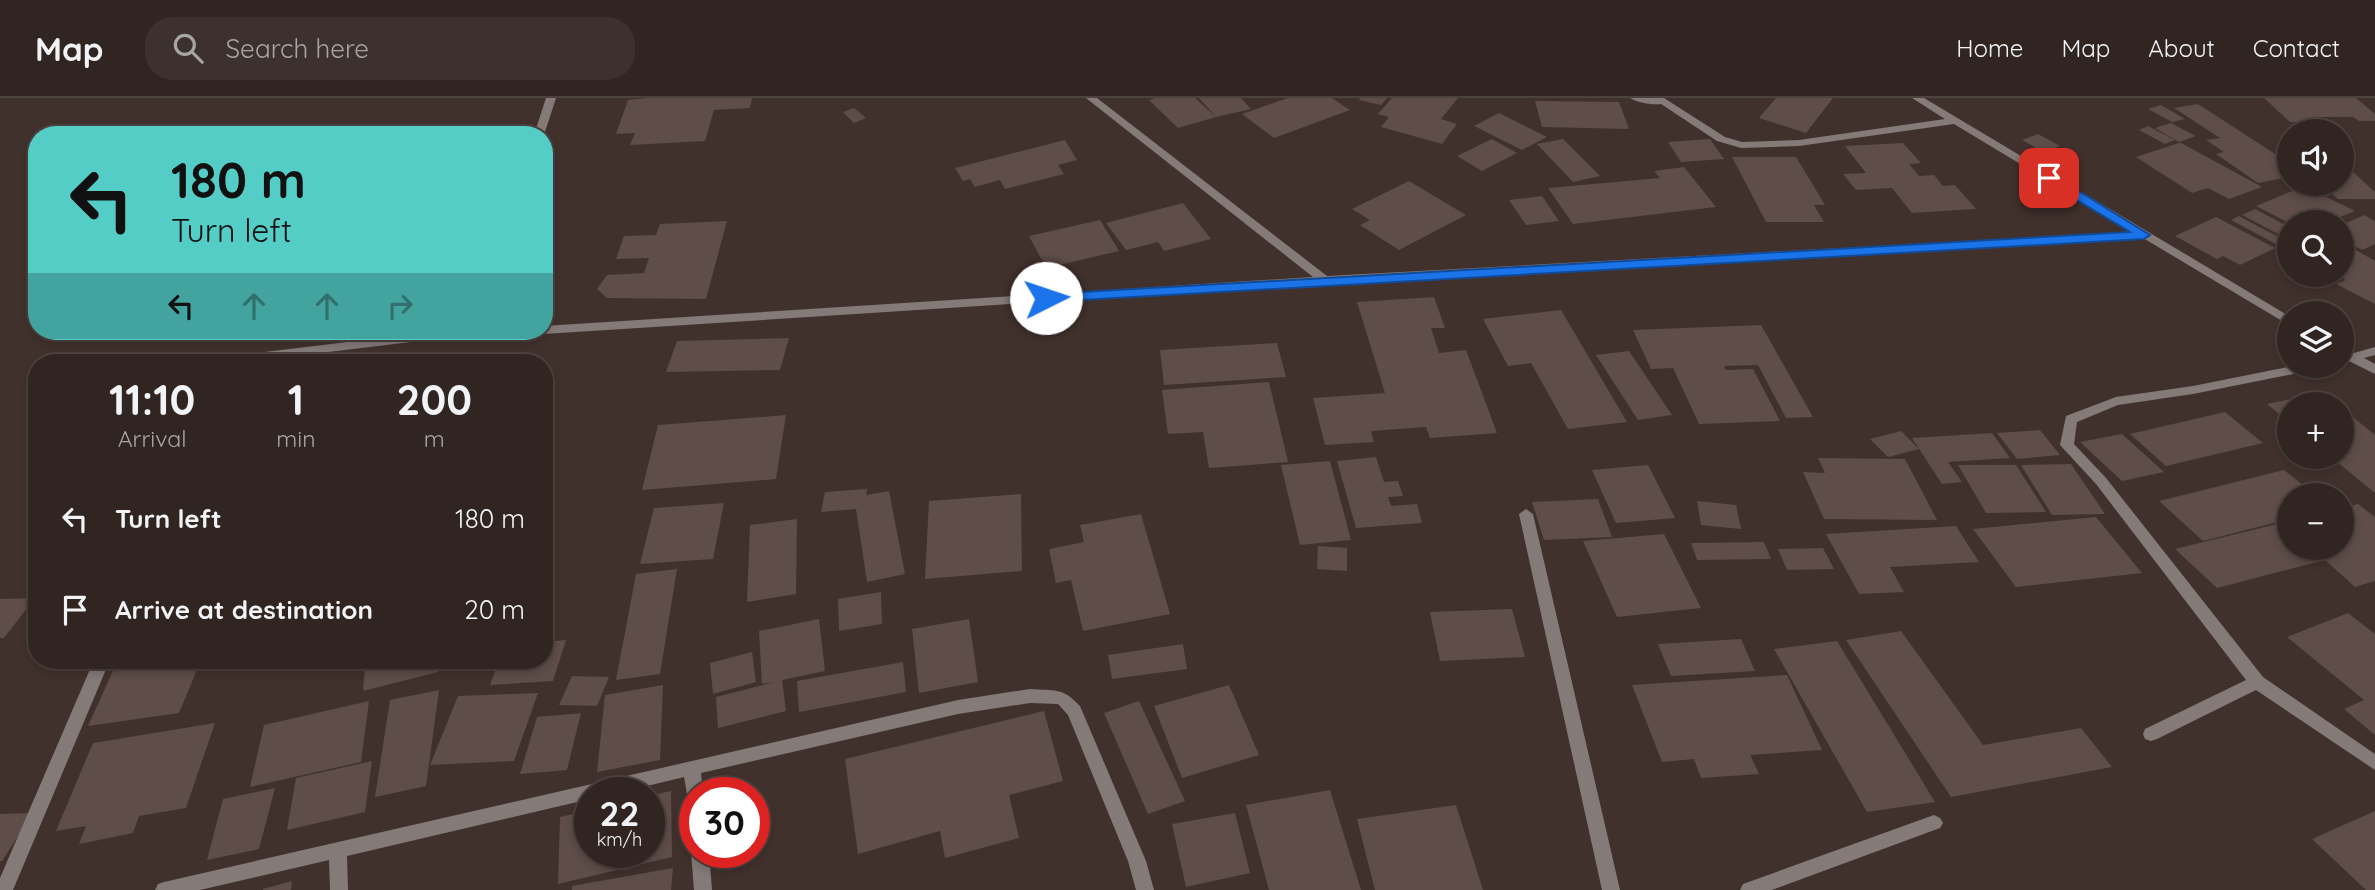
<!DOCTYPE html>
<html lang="en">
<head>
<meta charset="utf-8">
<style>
  body { margin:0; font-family:Quicksand,sans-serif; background:#3d312f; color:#f1f3f6; height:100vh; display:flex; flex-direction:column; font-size:26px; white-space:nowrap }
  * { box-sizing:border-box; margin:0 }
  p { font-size:23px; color:#a8a5a5 }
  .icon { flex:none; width:38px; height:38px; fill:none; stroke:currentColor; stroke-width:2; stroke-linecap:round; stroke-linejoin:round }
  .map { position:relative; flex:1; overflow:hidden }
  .drawer { position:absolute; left:28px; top:256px; width:525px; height:315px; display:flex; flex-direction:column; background:#312522; border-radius:28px; box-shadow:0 4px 10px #0003,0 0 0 2px #4c4240 }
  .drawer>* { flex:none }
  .guide { position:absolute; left:28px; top:28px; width:525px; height:214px; border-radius:28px; box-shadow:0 4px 10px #0003,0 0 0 2px #4c4240; background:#54cdc7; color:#111; overflow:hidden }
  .buttons { position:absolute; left:2277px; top:21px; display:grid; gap:14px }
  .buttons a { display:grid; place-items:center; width:77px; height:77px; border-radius:50%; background:#312522; box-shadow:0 4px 10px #0003,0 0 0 2px #4c4240; font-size:35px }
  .speed { position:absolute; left:574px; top:679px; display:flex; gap:14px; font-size:35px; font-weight:700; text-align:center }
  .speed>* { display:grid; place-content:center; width:91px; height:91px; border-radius:50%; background:#312522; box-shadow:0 4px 10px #0003,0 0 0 2px #4c4240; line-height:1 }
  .speed small { font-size:18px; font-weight:400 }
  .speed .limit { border:10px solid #d22; background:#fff; color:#111 }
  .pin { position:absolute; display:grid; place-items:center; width:60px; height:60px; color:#fff; margin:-30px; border-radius:14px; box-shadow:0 4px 10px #0006 }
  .me { position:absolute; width:77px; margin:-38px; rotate:86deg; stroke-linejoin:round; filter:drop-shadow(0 0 5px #0008) }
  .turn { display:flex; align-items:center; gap:24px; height:147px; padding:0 28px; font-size:32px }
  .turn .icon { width:91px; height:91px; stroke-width:2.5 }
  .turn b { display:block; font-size:49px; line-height:60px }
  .lanes { display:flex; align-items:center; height:66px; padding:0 28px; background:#0003; justify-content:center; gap:35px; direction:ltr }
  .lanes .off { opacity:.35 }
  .eta { display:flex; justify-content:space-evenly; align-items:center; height:119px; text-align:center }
  .eta b { font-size:42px; font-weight:700; line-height:49px }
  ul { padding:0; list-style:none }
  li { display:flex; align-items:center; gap:21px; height:91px; padding:0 28px }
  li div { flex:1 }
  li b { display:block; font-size:26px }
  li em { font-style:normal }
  header { display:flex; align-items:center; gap:42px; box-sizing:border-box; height:98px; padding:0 35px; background:#312522; border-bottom:2px solid #4c4240 }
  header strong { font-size:33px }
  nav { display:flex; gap:38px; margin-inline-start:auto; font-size:24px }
  .search { width:490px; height:63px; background:#3d312f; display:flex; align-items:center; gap:18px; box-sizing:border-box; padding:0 24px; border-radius:28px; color:#a8a5a5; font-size:26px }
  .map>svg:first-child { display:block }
  .building { fill:#5e4d49 }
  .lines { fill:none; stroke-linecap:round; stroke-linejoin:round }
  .lane { fill:#847b79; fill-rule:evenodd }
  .street { fill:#847b79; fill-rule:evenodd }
  .route { fill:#1a73e8; stroke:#114b97; stroke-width:2 }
</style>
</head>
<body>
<header>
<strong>Map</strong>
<div class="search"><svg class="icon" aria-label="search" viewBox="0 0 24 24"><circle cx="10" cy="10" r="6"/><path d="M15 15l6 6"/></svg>Search here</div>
<nav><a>Home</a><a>Map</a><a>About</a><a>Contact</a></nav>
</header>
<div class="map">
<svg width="2375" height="792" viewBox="0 0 2375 792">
  <rect width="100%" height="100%" fill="#41312d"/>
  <path class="building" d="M647 0H752L750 10 714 12 705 43 630 47 635 35 616 36 628 2Z
    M1156 0H1195L1216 19 1178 30 1149 2Z
    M1199 0H1241L1251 11 1216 19Z
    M1288 0H1332L1350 12 1274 40 1242 16Z
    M1360 0H1387L1381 7 1359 2Z
    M1392 0H1458L1441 21 1457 26 1442 46 1381 29 1389 19 1378 16Z
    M1776 0H1833L1806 35 1759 20Z
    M2264 0H2356L2375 16V23H2359L2353 19H2318L2323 24H2290Z
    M1535 3 1619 4 1629 31 1542 29Z
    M2198 6 2289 65V79L2258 85 2216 56 2224 54 2206 42 2220 40 2174 10Z
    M2161 7 2185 21 2172 24 2148 11Z
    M854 10 866 20 854 25 843 14Z
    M1499 15 1547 39 1522 52 1474 28Z
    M2171 25 2196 38 2179 44 2155 30Z
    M2148 28 2175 42 2165 46 2139 32Z
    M2038 36 2060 48 2043 54 2022 42Z
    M1492 41 1517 55 1482 73 1457 58Z
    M1563 41 1600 78 1573 84 1537 46Z
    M1710 41 1724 61 1681 64 1668 44Z
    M1065 42 1077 62 1058 67 1064 76 1005 91 1000 82 975 89 970 81 963 83 955 70Z
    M1903 45 1921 65 1909 66 1919 78 1934 77 1943 88 1955 87 1976 111 1912 115 1892 90 1856 92 1843 76 1866 75 1845 48Z
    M2179 45H2181L2262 89 2229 101 2208 90 2192 95 2136 59Z
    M1732 59H1796L1825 107H1814L1824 124H1766Z
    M1684 69 1716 109 1573 126 1548 90 1660 80 1654 73Z
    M2342 73H2352L2375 94V101H2338L2321 86H2342Z
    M1409 83 1466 117 1399 152 1360 127 1370 122 1352 111Z
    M2304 88 2355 113 2328 124 2289 125 2256 108Z
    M1542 98 1559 123 1526 127 1509 102Z
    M1183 105 1211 141 1164 153 1158 144 1126 152 1106 125Z
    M2255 111 2289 129V138L2286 140 2242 117Z
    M2364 117 2375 123V146L2362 152 2342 141V127Z
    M2239 118 2286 143 2278 147 2231 122Z
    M2216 119 2275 150 2240 167 2223 158 2217 161 2175 138Z
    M1100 122 1119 153 1046 170 1029 138Z
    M727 123 706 201 607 200 597 191 607 177 644 175 649 160 616 161 624 138 656 137 660 126Z
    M2342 144 2375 163V206L2336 186 2346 182 2337 177H2342Z
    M1434 199 1445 230H1431L1439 255 1466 252 1497 335 1430 340 1426 329 1371 333 1374 344 1325 347 1313 300 1385 295 1357 204Z
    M1561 212 1627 324 1568 331 1531 265 1508 268 1483 221Z
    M1761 227 1813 319 1786 320 1758 267 1724 268 1726 272 1753 271 1780 323 1699 326 1673 270 1651 271 1633 232Z
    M789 240 780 272 666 274 677 243Z
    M1277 245 1286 279 1164 287 1160 252Z
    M1629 253 1672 317 1638 322 1596 257Z
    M1269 284 1288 364 1209 370 1203 334 1168 336 1162 292Z
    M2322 295 2336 306H2289V324L2267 306Z
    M2342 310 2375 337V395L2331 359H2342Z
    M2225 314 2263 345 2166 368 2130 336Z
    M786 317 776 381 642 392 658 327Z
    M2040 332 2060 357 2017 361 1997 335Z
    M1901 333 1919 351 1888 359 1870 341Z
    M1992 335 2010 360 1948 364 1962 384 1942 386 1912 340Z
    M2122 336 2164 374 2122 383 2080 344Z
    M1376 359 1384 384 1398 383 1403 398 1388 399 1391 408 1417 406 1422 425 1356 430 1337 363Z
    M1818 360 1905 361 1937 422 1824 421 1803 374 1825 375Z
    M1330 363 1351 442 1300 447 1281 367Z
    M2071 366 2105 416 2052 417 2021 367Z
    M1648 367 1675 420 1616 425 1592 372Z
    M1958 367H2016L2046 414 1986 415Z
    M2284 372 2315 397H2289V421L2203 443 2159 403Z
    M867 391 866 397 889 393 905 476 867 484 856 411 821 414 825 394Z
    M1021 396 1022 473 925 481 929 403Z
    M1598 401 1612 439 1544 442 1532 404Z
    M1697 403 1736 407 1741 431 1701 427Z
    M724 405 713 461 640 466 654 410Z
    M2358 406 2375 419V483L2355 489 2325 462 2217 490 2175 451 2289 423V450H2342V410Z
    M1141 416 1170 516 1083 533 1071 482 1056 485 1049 451 1084 444 1080 427Z
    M2096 419 2142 475 2016 489 1973 431Z
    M797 421 796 496 747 504 750 427Z
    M1956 428 1979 464 1890 469 1904 494 1859 496 1826 436Z
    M1664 436 1701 510 1617 519 1583 443Z
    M1764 444 1771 461 1697 462 1691 445Z
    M1318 448 1347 450V473L1317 471Z
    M1823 450 1834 471 1787 472 1778 451Z
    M677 471 660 576 616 582 636 476Z
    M881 494 882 526 839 533 838 501Z
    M35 500 4 540H0V501Z
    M1512 511 1525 559 1440 563 1430 514Z
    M2348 515 2375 536V637L2344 611 2364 602 2287 539Z
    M819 521 825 573 782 582 786 613 718 630 716 599 775 584 762 586 759 533Z
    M969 521 978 584 919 595 912 531Z
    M1901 533 1983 647 2081 630 2112 669 1951 699 1846 542Z
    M1741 541 1755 573 1671 578 1658 546Z
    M566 542 553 583 490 587 499 562H544V544Z
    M1837 543 1935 704 1867 714 1774 551Z
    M1183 546 1187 571 1112 581 1108 557Z
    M752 554 756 584 713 596 710 565Z
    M118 562H201L179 615 88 628Z
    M391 562H438V574L363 593 365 568Z
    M903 564 906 594 799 614 797 583Z
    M1787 577 1822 652 1750 657 1759 676 1701 680 1694 661 1662 664 1632 587Z
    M572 578 609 579 597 608 559 607Z
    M663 587 660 662 597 674 605 597Z
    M1229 587 1259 657 1182 680 1154 608Z
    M439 592 426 688 375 699 390 602Z
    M538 595 514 663 430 667 458 598Z
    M369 603 361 664 250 689 264 627Z
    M1139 603 1185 703 1148 716 1104 615Z
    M1044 613 1063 683 1009 697 1019 740 945 760 940 733 858 756 845 661Z
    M581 615 567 672 520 676 537 619Z
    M215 625 186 710 139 718 133 735 79 746 86 728 56 733 93 645Z
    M372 663 365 714 287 732 296 680Z
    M275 690 259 751 207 762 223 701Z
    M1330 692 1361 792H1269L1246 707Z
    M671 693 672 759 558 786 560 719 590 712V754H649V698Z
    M1456 707 1483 792H1375L1357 721Z
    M2375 713V792H2366L2312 741Z
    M33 715 2 763H0V716Z
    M1235 715 1250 775 1186 789 1172 726Z
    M673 770 671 792H572V788Z
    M292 783 291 792H263V791Z"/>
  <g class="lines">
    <path class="lane" d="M1630 0H1655L1667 4C1659 9 1638 5 1630 0Z
      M439 233H475L469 237 246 264H208L214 260Z"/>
    <path class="street" d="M546 0H556L544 37H534Z
      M1086 0H1097L1327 178 2133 134 1954 26 1799 48 1741 50 1717 43 1652 0H1664L1725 39 1742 44 1799 42 1945 21 1912 0H1924L2289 218V227L2143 140 1324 186 544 236 538 233H544V228L1313 179Z
      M479 233H531C522 240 488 240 479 233Z
      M2342 249 2354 255 2375 249V257L2364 260 2375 266V276L2351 264 2345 263 2342 258Z
      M2293 268H2319L2313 272 2193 296 2118 307 2077 324 2074 346 2106 380 2263 579 2375 656V672L2256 592 2157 641 2151 643 2145 641 2143 636 2145 631 2246 582 2096 386 2060 347 2066 318 2116 299 2193 288Z
      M1526 411 1533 416 1620 792H1602L1519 416Z
      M94 562H110L13 792H0V780Z
      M1030 591C1055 593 1062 589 1080 608L1146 763 1154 792H1136L1128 763 1068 617 1058 606 1030 605 958 616 701 675 703 695H695V709L689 707 684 679 618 695H590V701L347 758 348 792H330L329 762 200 792H155L158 786 164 784 958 602Z
      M1934 717 1940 720 1943 725 1940 730 1772 792H1740L1743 786Z
      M695 748V754H709L712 792H694L691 754Z"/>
  </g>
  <path class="route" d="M2045 78H2054L2150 137 2144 141 1046 204 1039 200 1046 196 2130 134 2045 83Z"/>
</svg>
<div class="buttons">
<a><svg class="icon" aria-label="sound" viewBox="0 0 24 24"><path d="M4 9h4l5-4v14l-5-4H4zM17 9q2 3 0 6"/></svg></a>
<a><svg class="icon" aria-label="search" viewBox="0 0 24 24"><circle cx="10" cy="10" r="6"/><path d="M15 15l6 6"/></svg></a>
<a><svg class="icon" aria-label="layers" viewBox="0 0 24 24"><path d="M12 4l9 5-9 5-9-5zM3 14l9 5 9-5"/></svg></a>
<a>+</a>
<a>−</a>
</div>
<div class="speed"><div>22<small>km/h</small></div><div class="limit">30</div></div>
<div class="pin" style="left:2049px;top:80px;background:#d93025"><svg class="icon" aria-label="arrive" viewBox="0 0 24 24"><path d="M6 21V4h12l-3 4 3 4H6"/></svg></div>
<svg class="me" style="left:1046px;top:200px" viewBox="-20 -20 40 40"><circle r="19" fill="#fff"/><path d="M0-13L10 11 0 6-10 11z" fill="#1a73e8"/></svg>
<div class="guide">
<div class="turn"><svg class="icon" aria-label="left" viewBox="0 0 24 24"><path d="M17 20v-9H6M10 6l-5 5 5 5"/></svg><div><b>180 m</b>Turn left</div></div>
<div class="lanes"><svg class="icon" aria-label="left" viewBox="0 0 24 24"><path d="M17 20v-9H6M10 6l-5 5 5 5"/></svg><svg class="icon off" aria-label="ahead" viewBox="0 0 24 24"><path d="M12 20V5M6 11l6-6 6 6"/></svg><svg class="icon off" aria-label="ahead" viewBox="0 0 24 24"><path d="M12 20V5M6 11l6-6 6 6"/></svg><svg class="icon off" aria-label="right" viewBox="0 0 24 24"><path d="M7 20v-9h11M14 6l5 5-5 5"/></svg></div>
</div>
<section class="drawer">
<div class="eta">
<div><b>11:10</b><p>Arrival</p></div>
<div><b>1</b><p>min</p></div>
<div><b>200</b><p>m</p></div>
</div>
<ul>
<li><svg class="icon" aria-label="left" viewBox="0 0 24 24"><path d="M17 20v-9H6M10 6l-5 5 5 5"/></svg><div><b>Turn left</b></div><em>180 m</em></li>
<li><svg class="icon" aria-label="arrive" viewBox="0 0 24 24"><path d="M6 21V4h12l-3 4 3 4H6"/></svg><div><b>Arrive at destination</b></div><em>20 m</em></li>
</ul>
</section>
</div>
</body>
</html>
